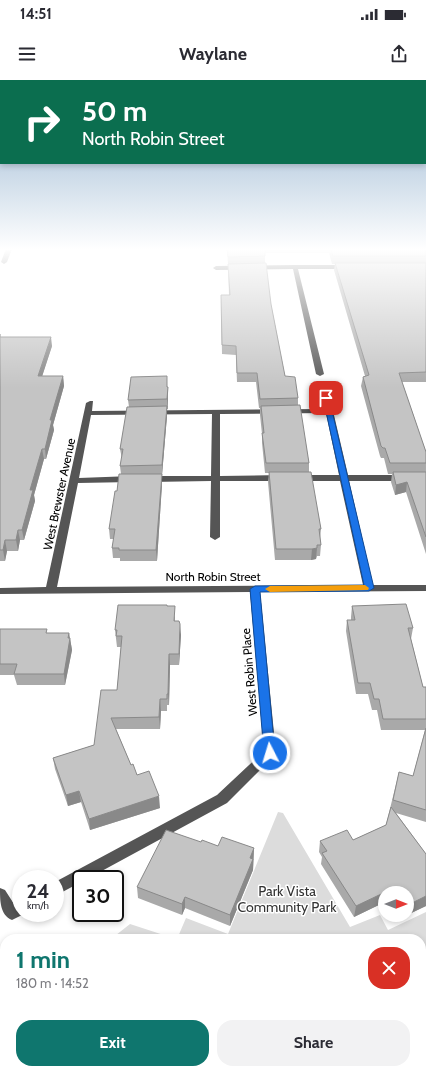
<!DOCTYPE html>
<html lang="en">
<head>
<meta charset="utf-8">
<style>
  body { margin:0; font-family:Cabin,sans-serif; background:#f2f2f3; color:#2b2b33; height:100vh; display:flex; flex-direction:column; font-size:15px; white-space:nowrap }
  * { box-sizing:border-box; margin:0 }
  p { font-size:13px; color:#7c7c81 }
  .icon { flex:none; width:22px; height:22px; fill:none; stroke:currentColor; stroke-width:2; stroke-linecap:round; stroke-linejoin:round }
  .map { position:relative; flex:1; overflow:hidden }
  .side { position:absolute; left:0px; top:854px; width:426px; height:140px; display:flex; flex-direction:column; background:#fff; border-radius:16px 16px 0 0; box-shadow:0 2px 6px #0003 }
  .side>* { flex:none }
  .hud { position:absolute; left:0px; top:0px; width:426px; height:84px; box-shadow:0 2px 6px #0003; background:#0b6e4f; color:#fff; overflow:hidden }
  .needle { width:26px; rotate:90deg }
  .buttons { position:absolute; left:378px; top:806px; display:grid; gap:8px }
  .buttons a { display:grid; place-items:center; width:36px; height:36px; border-radius:50%; background:#fff; box-shadow:0 2px 6px #0003; font-size:20px }
  .speed { position:absolute; left:12px; top:790px; display:flex; gap:8px; font-size:20px; font-weight:700; text-align:center }
  .speed>* { display:grid; place-content:center; width:52px; height:52px; border-radius:50%; background:#fff; box-shadow:0 2px 6px #0003; line-height:1 }
  .speed small { font-size:10px; font-weight:400 }
  .speed .limit { border:2px solid #111; border-radius:6px; background:#fff; color:#111 }
  .pin { position:absolute; display:grid; place-items:center; width:34px; height:34px; color:#fff; margin:-17px; border-radius:8px; box-shadow:0 2px 6px #0006 }
  .me { position:absolute; width:44px; margin:-22px; rotate:355deg; stroke-linejoin:round; filter:drop-shadow(0 0 3px #0008) }
  .turn { display:flex; align-items:center; gap:14px; height:84px; padding:0 16px; font-size:18px }
  .turn .icon { width:52px; height:52px; stroke-width:2.5 }
  .turn b { display:block; font-size:28px; line-height:34px }
  .round { display:grid; place-items:center; flex:none; width:42px; height:42px; border-radius:16px; background:#f2f2f3 }
  .summary { display:flex; align-items:center; justify-content:space-between; height:68px; padding:0 16px }
  h1 { font-size:24px; font-weight:700; line-height:30px; color:#0f766e }
  .cta { display:flex; gap:8px; margin-top:auto; padding:8px 16px }
  .cta a { flex:1; height:46px; border-radius:16px; background:#0f766e; color:#fff; font-size:16px; font-weight:700; line-height:46px; text-align:center }
  .cta a+a { background:#f2f2f3; color:#2b2b33 }
  .status { display:flex; justify-content:space-between; align-items:center; height:28px; padding:0 20px; background:#fff; direction:ltr }
  .status svg { height:11px; fill:currentColor }
  header { display:flex; justify-content:space-between; align-items:center; height:52px; padding:0 16px; background:#fff; font-size:18px; font-weight:700 }
  .map>svg:first-child { display:block }
  .green { fill:#dcdcdc }
  .lines { fill:none; stroke-linecap:round; stroke-linejoin:round }
  .minor { fill:#555; fill-rule:evenodd }
  .wall { fill:#a9a9a9 }
  .shaded-wall { fill:#898989 }
  .building { fill:#c4c4c4; stroke:#898989 }
  .route { fill:#1a73e8; stroke:#114b97 }
  .slow { fill:#f59e0b }
  .labels { text-anchor:middle; dominant-baseline:central; stroke-width:3; stroke-linejoin:round; paint-order:stroke }
  .street-label { font-size:12px; fill:#000; stroke:#fff }
  .near-park-label { font-size:14px; fill:#333; stroke:#fff }
</style>
</head>
<body>
<div class="status"><b>14:51</b><svg viewBox="0 0 49 12"><path d="M0 12V9h3v3zM5 12V6h3v6zM10 12V3h3v9zM15 12V0h3v12zM26 1h20v11H26zM47 4h2v5h-2z"/></svg></div>
<header><svg class="icon" aria-label="menu" viewBox="0 0 24 24"><path d="M4 6h16M4 12h16M4 18h16"/></svg>Waylane<svg class="icon" aria-label="share" viewBox="0 0 24 24"><path d="M12 15V3M7 8l5-5 5 5M5 13v7h14v-7"/></svg></header>
<div class="map">
<svg width="426" height="994" viewBox="0 0 426 994">
  <rect width="100%" height="100%" fill="#fff"/>
  <path class="green" d="M278 732 283 733 350 847 380 835 388 850 426 832V924H421V859H177L186 838 228 854Z
    M130 844 176 859H111Z"/>
  <g class="lines">
    <path class="minor" d="M6 169H12L7 182 4 184 1 182Z
      M295 185H348L351 187 348 189H298L324 294 320 296 316 294 293 189 216 190 213 188 216 186Z
      M323 316H329L330 318 348 395H426V401H349L373 505H426V511L260 512 276 673 274 676 227 723 87 799H81V802L55 816V802L217 715 264 671 250 512 0 514V508L46 507 86 323 90 321H93L92 331 325 329 322 318ZM326 333 339 395H300L296 398 300 401H340L363 505 57 507 78 403 132 402 136 399 132 396 79 398 91 335 212 334 211 396H150L146 399 150 402 211 401 210 457 215 460 220 457V401H282L286 398 282 395 220 396V334Z
      M0 808 5 810 14 824 21 821V833H26L12 840C0 835 0 821 0 808Z"/>
  </g>
  <path class="wall" d="M211 169H426V302H402L426 372V474L406 412 395 415 391 402 392 394H388L384 378H381L380 376 361 306 363 297 365 296 334 190 335 184H332L329 173H265V183L271 224 285 296 298 318V325L309 383V392L321 449 320 459 321 465 320 476H317L316 479 311 480H275L268 402 269 393H265L262 363V354L260 335V328H259L256 302H237L236 275 222 274 221 215H229L228 184 227 169Z
    M0 254H1V257L52 266 42 296H63L64 306 53 345 54 350 46 379H44L34 415 35 421 24 460H20L18 471H7L5 481H0Z
    M168 307V329H167V336L162 395V404L157 481H120V478H113L112 468 114 459H110L109 449 117 411 121 394 120 386 122 379 120 369 129 327 128 320Z
    M167 526 175 537V541L181 555 179 585H170L169 625H167V631H161L160 649H116L131 685 137 695 160 728 90 750 81 722 68 726 55 689 53 678 94 665 117 610 121 567H117L115 550Z
    M352 526 413 548 411 559 423 607H426V742L396 733 426 774V826L407 835V813H385V822L354 837 321 784 322 777 319 772 320 761 353 760 386 745 399 692 413 696 425 650H381L377 630H372L368 614H356L346 551 347 540H351V537Z
    M0 549 48 553H69L72 570 65 605H17L14 595H0Z
    M201 762 218 766 254 768 253 790 230 846 185 828 182 835 138 818 137 807Z
    M39 989H421L426 994H41Z"/>
  <path class="shaded-wall" d="M51 257 52 266 39 306 38 296Z
    M63 296 64 306 53 345 54 350 46 379 45 369 50 340Z
    M168 307V329L167 319Z
    M167 326V336L162 395V385Z
    M42 369 44 379 34 415 35 421 24 460 22 450 30 410Z
    M162 394V404L157 481 156 470Z
    M407 402 406 412 395 415 396 405Z
    M18 450 20 460 18 471 16 460Z
    M5 460 7 471 5 481 3 470Z
    M317 468 316 479 311 480 312 469Z
    M180 544 181 555 179 585V574Z
    M69 553 70 561V558L72 570 65 605 64 594Z
    M169 574 170 585 169 625 168 614Z
    M160 619 161 631 160 649 159 637Z
    M79 711 81 722 68 726 66 715Z
    M159 716 160 728 90 750 89 739Z
    M254 768 253 790 230 846V835L250 778Z
    M396 807 395 813H385V822L354 837 356 826Z
    M426 816V826L407 835V830L408 825Z
    M185 817V828L182 835V824Z
    M6 989H23L24 991 20 994H0Z"/>
  <path class="building" d="M227 169H265V176L228 177Z
    M331 169H426V176H333Z
    M266 183 271 224 285 296 295 297 298 318 260 319 257 293H237L236 266 222 265 221 215H230L228 184Z
    M335 183H426V292L399 293 426 372V383H390L385 368H383L381 366 363 297 369 295Z
    M0 257H51L38 296H63L50 340H52L45 369H42L30 410H33L22 450H18L16 460H5L3 470H0Z
    M167 296V307H168L167 319 128 320 131 297Z
    M300 325 309 383H266L262 353H264L261 326Z
    M167 326 162 385 120 386 123 369H120L127 327Z
    M269 392H311L321 449H319L321 465H317V468L312 469H276Z
    M393 392H426V457L407 402 396 405Z
    M119 394H162L156 470H119V468H112L115 449H109L115 411H117Z
    M406 524 413 548H408L423 607H426V639H383L379 619H374L370 603H358L347 540H355L352 526Z
    M118 525H167V526H175L174 541H179L180 544 179 574H169L168 614H167V619H160L159 637 111 638 131 685 133 684 137 695 149 691 159 716 89 739 79 711 66 715 53 678 94 665 101 610H117L122 556H116L117 550H115Z
    M0 549H47L46 553H69L68 558H70L64 594H14L17 584H0Z
    M426 648V730L393 720 399 692 413 696Z
    M391 727 426 774V816L408 825 407 823V813H400L396 807 356 826 322 773 327 771 320 761 347 750 353 760 386 745Z
    M166 750 201 762 202 760 218 766 222 757 254 768 250 778 253 779 230 835 185 817 182 824 137 807Z
    M421 919H426V994H336L335 989H421Z
    M0 948 5 956V989H6L0 994Z
    M74 989H246V994H73Z"/>
  <linearGradient id="sky" x2="0" y2="1"><stop stop-color="#8cadcc"/><stop offset="0.55" stop-color="#fff"/><stop offset="1" stop-color="#fff" stop-opacity="0"/></linearGradient>
  <rect width="426" height="308" fill="url(#sky)"/>
  <path class="route" d="M326 316 329 318 374 508 369 511 260 512 275 673 274 676 270 677 266 676 264 673 250 509 255 506 364 505 323 318Z"/>
  <path class="slow" d="M365 505 369 508 368 510 270 512 265 509 270 506Z"/>
  <g class="labels">
    <g class="street-label">
      <text transform="translate(59 414) rotate(-78)">West Brewster Avenue</text>
      <text x="213" y="496">North Robin Street</text>
      <text transform="translate(249 592) rotate(-95)">West Robin Place</text>
    </g>
    <g class="near-park-label">
      <text x="287" y="811">Park Vista<tspan x="287" dy="16">Community Park</tspan></text>
    </g>
  </g>
</svg>
<div class="buttons">
<a><svg class="needle" viewBox="-14 -14 28 28"><path d="M0-13l5 13h-10z" fill="#e53935"/><path d="M0 13l5-13h-10z" fill="#7c7c81"/></svg></a>
</div>
<div class="speed"><div>24<small>km/h</small></div><div class="limit">30</div></div>
<div class="pin" style="left:326px;top:318px;background:#d93025"><svg class="icon" aria-label="arrive" viewBox="0 0 24 24"><path d="M6 21V4h12l-3 4 3 4H6"/></svg></div>
<svg class="me" style="left:270px;top:673px" viewBox="-20 -20 40 40"><circle r="17" fill="#1a73e8" stroke="#fff" stroke-width="3"/><path d="M0-11L8 9 0 5-8 9z" fill="#fff"/></svg>
<div class="hud">
<div class="turn"><svg class="icon" aria-label="right" viewBox="0 0 24 24"><path d="M7 20v-9h11M14 6l5 5-5 5"/></svg><div><b>50 m</b>North Robin Street</div></div>
</div>
<section class="side">
<div class="summary"><div><h1>1 min</h1><p>180 m · 14:52</p></div><a class="round" style="background:#d93025;color:#fff"><svg class="icon" aria-label="close" viewBox="0 0 24 24"><path d="M6 6l12 12M18 6L6 18"/></svg></a></div>
<div class="cta"><a>Exit</a><a>Share</a></div>
</section>
</div>
</body>
</html>
